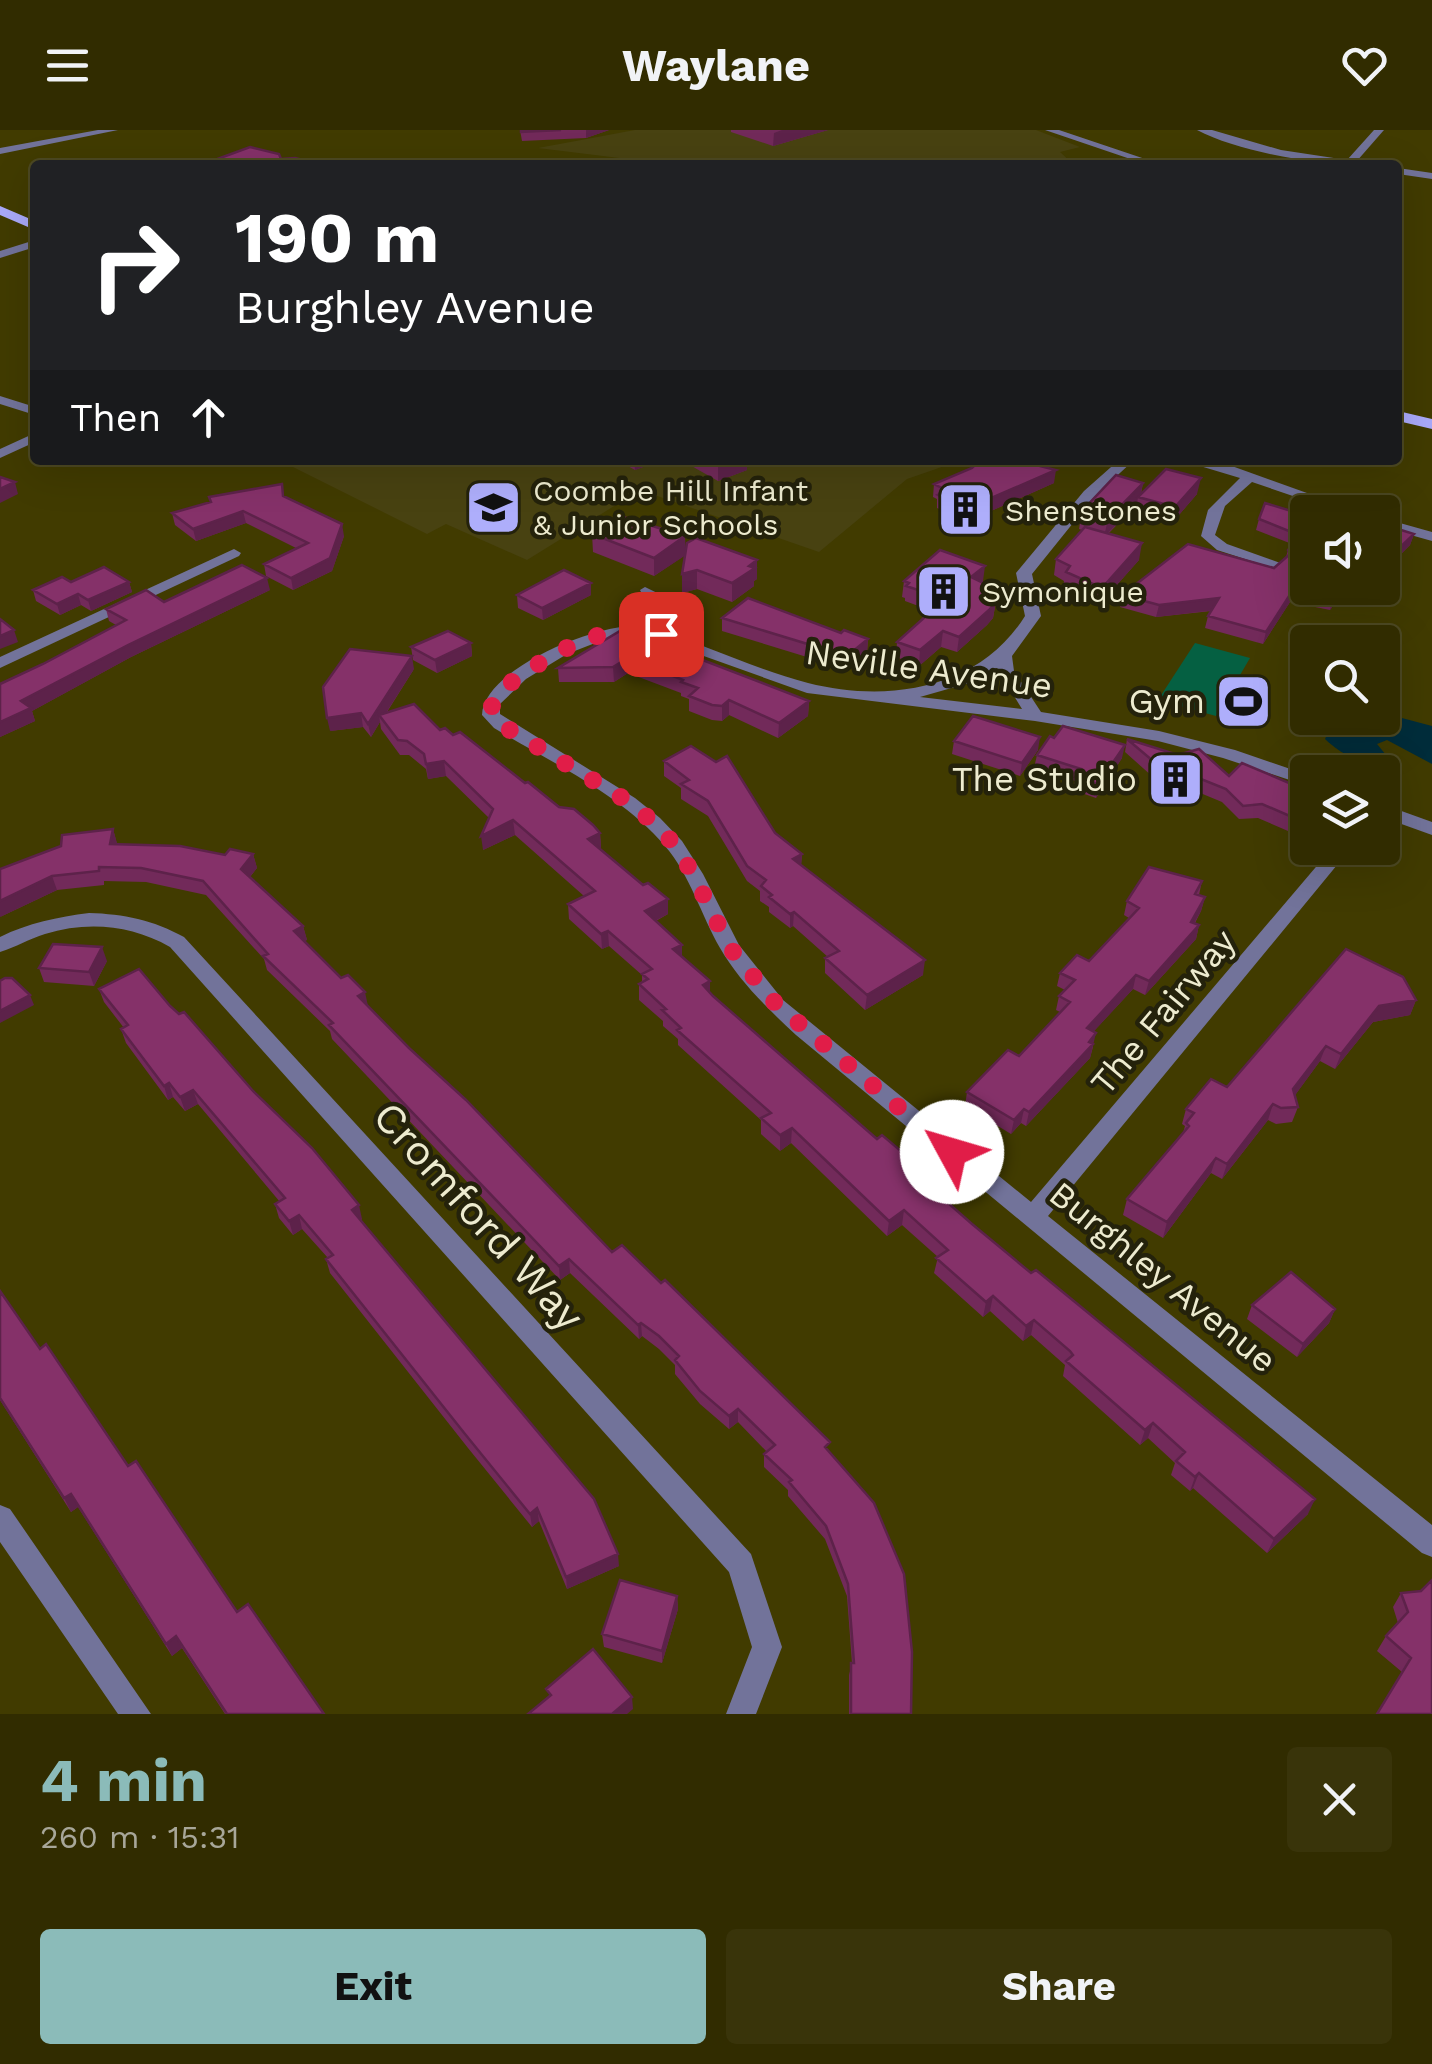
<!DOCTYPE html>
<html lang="en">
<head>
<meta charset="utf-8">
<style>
  body { margin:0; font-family:"Work Sans",sans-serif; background:#39340a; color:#f1f3f6; height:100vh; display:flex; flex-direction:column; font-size:38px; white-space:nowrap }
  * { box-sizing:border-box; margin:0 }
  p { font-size:32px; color:#a8a799 }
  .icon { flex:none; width:55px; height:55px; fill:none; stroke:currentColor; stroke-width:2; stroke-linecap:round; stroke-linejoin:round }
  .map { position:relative; height:1584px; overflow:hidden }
  .details { display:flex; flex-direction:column; background:#312c00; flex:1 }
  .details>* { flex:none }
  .hud { position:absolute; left:30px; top:30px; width:1372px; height:305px; border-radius:10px; box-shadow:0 10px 40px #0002,0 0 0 2px #4c4822; background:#202124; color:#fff; overflow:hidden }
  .tools { position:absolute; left:1290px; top:365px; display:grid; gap:20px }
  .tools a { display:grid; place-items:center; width:110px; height:110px; border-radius:10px; background:#312c00; box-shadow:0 10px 40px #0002,0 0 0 2px #4c4822; font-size:50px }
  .pin { position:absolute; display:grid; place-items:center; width:85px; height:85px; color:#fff; margin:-42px; border-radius:20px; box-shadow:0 5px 15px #0006 }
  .me { position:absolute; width:110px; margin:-55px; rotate:309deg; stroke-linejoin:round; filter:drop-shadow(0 0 8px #0008) }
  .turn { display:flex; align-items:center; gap:35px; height:210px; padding:0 40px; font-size:45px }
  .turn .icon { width:130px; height:130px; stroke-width:2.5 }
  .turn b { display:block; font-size:70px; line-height:85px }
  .then { display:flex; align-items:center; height:95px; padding:0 40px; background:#0003; gap:20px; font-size:38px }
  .round { display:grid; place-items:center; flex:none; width:105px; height:105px; border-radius:10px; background:#39340a }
  .headline { display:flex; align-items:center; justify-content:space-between; height:170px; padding:0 40px }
  h1 { font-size:60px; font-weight:700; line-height:75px; color:#8bbbb9 }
  .action { display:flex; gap:20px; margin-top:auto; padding:20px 40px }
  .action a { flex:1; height:115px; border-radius:10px; background:#8bbbb9; color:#111; font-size:40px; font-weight:700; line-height:115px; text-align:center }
  .action a+a { background:#39340a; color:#f1f3f6 }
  header { display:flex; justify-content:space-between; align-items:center; height:130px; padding:0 40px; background:#312c00; font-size:45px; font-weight:700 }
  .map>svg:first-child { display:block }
  .built { fill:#484211 }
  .green { fill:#056042 }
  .water { fill:#002d3b }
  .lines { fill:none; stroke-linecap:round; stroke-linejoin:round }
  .lane { fill:#72739a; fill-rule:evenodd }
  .street { fill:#72739a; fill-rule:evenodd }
  .primary { fill:#a9a9f9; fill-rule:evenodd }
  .wall { fill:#722a5a }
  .shaded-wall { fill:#5d224a }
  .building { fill:#853169; stroke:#5d224a; stroke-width:2.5 }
  .route { stroke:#e11d48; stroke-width:18; stroke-dasharray:0 32.4 }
  .labels { text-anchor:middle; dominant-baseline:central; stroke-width:9; stroke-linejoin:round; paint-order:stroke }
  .far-poi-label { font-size:30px; fill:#edebcf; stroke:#24220b; text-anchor:start }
  .street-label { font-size:35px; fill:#edebcf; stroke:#24220b }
  .poi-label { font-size:35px; fill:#edebcf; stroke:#24220b; text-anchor:end }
  .near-street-label { font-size:42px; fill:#edebcf; stroke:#24220b }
</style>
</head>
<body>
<header><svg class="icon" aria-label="menu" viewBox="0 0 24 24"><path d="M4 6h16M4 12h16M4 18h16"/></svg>Waylane<svg class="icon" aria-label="heart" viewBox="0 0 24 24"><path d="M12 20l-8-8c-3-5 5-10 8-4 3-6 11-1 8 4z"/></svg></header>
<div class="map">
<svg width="1432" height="1584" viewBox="0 0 1432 1584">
  <rect width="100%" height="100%" fill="#413b00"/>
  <path class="built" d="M635 0H1036L1080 17 1060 22 1074 35H676L538 18Z
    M279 330H962L907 349 819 422 640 360 527 430 446 394 427 404Z"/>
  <path class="green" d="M1195 513 1250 528 1216 586 1158 570Z"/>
  <path class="water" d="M1383 583 1432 596V634L1387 610 1377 614 1386 625 1381 633C1357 632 1342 625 1325 609L1333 593 1348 588H1382Z"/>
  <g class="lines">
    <path class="lane" d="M645 457 692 480 702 498 689 516H681L679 514 690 498 684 484 641 462 640 460Z"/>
    <path class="street" d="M98 0H118L0 24V18Z
      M1045 0H1059L1163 35H1148Z
      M1197 0H1212L1281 20 1347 30 1374 0H1384L1356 32 1365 35C1317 35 1239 22 1197 0Z
      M1398 38 1432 43V49L1398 44Z
      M35 110V117L0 128V121Z
      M0 266 35 277V285L0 274Z
      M35 303V312L0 328V319Z
      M1119 330H1134L1094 367 1032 444 1041 486 1012 526 1014 541 1041 582 1159 601 1235 620 1308 645V656L1223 628 1158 611 1035 591 807 563 642 504 608 508 567 524 526 549 500 574V584L635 668 660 688 682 711 703 744 739 815 783 870 1031 1072 1332 718H1351L1048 1086 1432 1395V1427L1422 1423 796 905C769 880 739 851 720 818 701 785 690 745 665 716 621 664 552 633 494 598L482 585C483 537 608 488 650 496 702 514 755 539 808 553 887 573 979 560 1025 486L1016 443 1084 361ZM997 538 1022 579 920 567 969 553Z
      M1180 330H1206L1229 335 1360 382H1340L1252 352 1225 376 1215 405 1227 414 1283 434 1275 439 1270 437 1217 420 1201 406 1208 380 1240 348Z
      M1382 388 1432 402V411L1382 397Z
      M234 419 241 423 239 426 0 538V527Z
      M1382 674 1432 692V705L1382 687Z
      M89 783C124 784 153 790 184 807L751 1424 782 1517 756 1584H726L752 1517 729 1442 170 817C131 795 88 791 45 804 29 809 16 817 0 822V807C28 793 58 787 89 783Z
      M0 1375 10 1379 151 1584H118L0 1412Z"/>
    <path class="primary" d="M0 76 35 91V100L0 85Z
      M1398 281 1432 289V299L1398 291Z"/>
  </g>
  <path class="wall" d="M520 0H609L586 8 522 11Z
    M731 0H828L773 16 731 2Z
    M617 330H662L635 340Z
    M681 330H747V340L718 351Z
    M1054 353 964 393 937 378V369L933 367 934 354Z
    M1143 353 1141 364H1197L1172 393 1135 383 1137 374 1108 404 1139 430 1099 475 1063 458 1064 451 1054 445 1056 429 1082 400 1079 399 1082 381Z
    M285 367 344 406 332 441 293 460 266 446 264 434 296 418 246 393 196 411 175 395 172 383Z
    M1308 386V458H1346L1330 480 1290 472 1263 514 1205 498 1208 486 1211 481 1156 487 1120 477 1122 465 1274 438 1286 427 1288 420 1292 414 1256 400 1259 389Z
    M1382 394 1414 404 1410 415 1387 438 1382 436Z
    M592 404 686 422 757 430V449L754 451V456L732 472 697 459 682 463 685 425 654 446 593 422Z
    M904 451H983L981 452 998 460 993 488 987 495 957 522 941 517 919 536 896 527 897 512 932 481 905 471V468L902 467Z
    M71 452H129L132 462 91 481 81 475 60 485 36 471 33 460Z
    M591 453V465L543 490 518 478 517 465Z
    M270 460 131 527 32 581 35 591 0 607V554L43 534 116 495 109 491 106 479Z
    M722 488 841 503 868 509 867 522 846 539 722 501Z
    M620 501 680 530 809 571 808 586 778 608 729 585 722 591 712 590 689 581V569L681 566V563L628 543 614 552H559L558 538Z
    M471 513 472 526 437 543 413 530 411 517Z
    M414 539 387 582 453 605 600 703 601 718 599 719 643 755 668 769V784L656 791 682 827 710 851V863L877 1009 921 1038 919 1048 1308 1384 1267 1423 1193 1358 1190 1361 1171 1345 1175 1333 1148 1308 1140 1315 1063 1246 1065 1235 1031 1205 1023 1211 990 1181 983 1187 934 1143 938 1127 902 1095 887 1106 791 1013 780 1021 761 1004V990L678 915V909L663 896V891L639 870V854L642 852V845L609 816 602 819 569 789 568 774 584 766 515 705 483 720 489 688 446 646 428 649 426 639 409 625H400L381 599 380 592 371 607 363 597 330 601Z
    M1127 609 1229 646 1308 661V679L1288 701 1258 688 1239 689 1222 672 1193 660 1181 672 1125 622Z
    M954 611 1038 620 1020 646 952 624Z
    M1037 625 1122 628 1096 668 1073 660 1075 651 1034 638Z
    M664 631 775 703 802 724 801 735 923 845 865 880 825 843V828L828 827 793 796 790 798 769 782V777L760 771V761L747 751 708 686 681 669V658L664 646Z
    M113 699 117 714 225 725 253 724 257 738 250 747 303 796 307 810 304 811 612 1122 829 1322 911 1584H849V1545L852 1533 847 1466 825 1409 788 1366V1360L764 1337V1324L767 1322 738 1292 729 1299 700 1274 675 1244V1235L659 1219 642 1206 639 1209 570 1143 560 1150 332 909 330 901 267 840 264 829 206 765 146 752 104 751V755L57 760 0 787Z
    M1202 751 1199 765 1205 767 1201 781 1195 793 1199 795 1196 809 1145 865 1133 859 1093 902V917L1090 928 1026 996 1021 993 1011 1004 965 976 967 962 1019 926 1060 882 1056 880 1059 866 1065 860 1057 856 1060 843 1089 831 1129 788 1124 785 1127 771Z
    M107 831 94 856 44 852 39 838Z
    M99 859 170 876 362 1089 360 1091 619 1436 567 1459 539 1391 532 1397 468 1318 330 1143 326 1129 328 1128 302 1099 293 1105 279 1088 275 1074 280 1072 198 974 185 981 173 967 168 970 126 913 121 899 124 898 104 872Z
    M1416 870 1410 885 1373 892 1335 939 1320 931 1295 965 1298 977 1292 992 1276 994 1268 990 1222 1049 1211 1043 1163 1108 1123 1085 1127 1069 1183 1003 1185 996 1182 994 1186 979 1227 957Z
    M0 1161 40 1219 237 1482 324 1584H225L182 1518 172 1526 78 1377 71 1382 0 1270Z
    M1252 1175 1335 1179 1329 1193 1297 1227 1247 1189Z
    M1421 1461 1432 1584 1402 1542 1377 1521 1386 1506 1398 1493 1393 1477 1401 1463Z
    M677 1466 678 1479 662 1533 604 1517 602 1504Z"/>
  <path class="shaded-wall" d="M586 0H609L586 8Z
    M782 0H828L773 16 774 3Z
    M634 330H662L635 340Z
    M726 330H747V340L718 351V333Z
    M1056 340 1054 353 964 393 966 379Z
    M1201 348 1197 364 1172 393 1175 377Z
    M15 352 18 364 0 373V359Z
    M1143 353 1140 368 1138 367 1137 374 1104 407 1108 389Z
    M243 381 246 393 196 411 193 399Z
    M342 394 344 406 332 441 293 460 291 448Z
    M1414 404 1410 415 1387 438 1391 426Z
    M685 406 686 425 654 446V428Z
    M1142 413 1139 430 1099 475 1102 458Z
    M757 430V449L754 451V456L732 472V453Z
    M985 436 983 451 969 463 971 447Z
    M697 440V459L682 463V444Z
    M267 448 270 460 131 527 32 581 35 591 0 607V592L21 571 128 515Z
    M129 452 132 462 91 481 88 470Z
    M591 453V465L543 490 542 478Z
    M1341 458H1346L1330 480 1333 468Z
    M998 460 993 488 987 495 957 522 959 507 987 470Z
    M1293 460 1290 472 1263 514 1266 502Z
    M78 464 81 475 60 485 57 474Z
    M1219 468 1216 480 1156 487 1159 475Z
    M14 500 18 512 0 519V506Z
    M943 501 941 517 919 536 920 520Z
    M868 509 867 522 846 539 847 526Z
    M471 513 472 526 437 543 435 530Z
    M412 526 414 539 382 589 379 585 380 592 371 607 368 594Z
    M628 528V543L614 552 613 537Z
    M729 570V585L722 591V576Z
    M809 571 808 586 778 608 779 593Z
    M361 583 363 597 330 601 327 588Z
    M1040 607 1038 620 1020 646 1022 633Z
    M1125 615 1122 628 1096 668 1098 654Z
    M444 631 446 646 428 649 426 634Z
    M1196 647 1193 660 1181 672 1185 658Z
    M1308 670V679L1288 701 1292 687Z
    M513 690 515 705 483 720 481 706Z
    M113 699 117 713 114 728 110 714Z
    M600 703 601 718 589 724 588 709Z
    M253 724 257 738 245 753 241 739Z
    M802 724 801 738 793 729Z
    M52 746 57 760 0 787V771Z
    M1205 767 1201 781 1187 806 1191 792Z
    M668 769V784L645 796V781Z
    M794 782 793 796 790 798V784Z
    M1199 795 1196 809 1145 865 1149 851Z
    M303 796 307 810 297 814 294 801Z
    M608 801 609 816 602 819 601 804Z
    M682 815V830L673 819Z
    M102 817 107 831 94 856 89 842Z
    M925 830 923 845 865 880 867 865Z
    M1136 845 1133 859 1084 912 1087 898Z
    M710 851V866L703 855Z
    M365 862 368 876 358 866Z
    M30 865 34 875 0 893V881Z
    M1416 870 1410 885 1373 892 1335 939 1341 924 1379 876Z
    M1096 903 1090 928 1026 996 1029 982Z
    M1326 916 1320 931 1288 975 1293 959Z
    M169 953 173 967 168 970 164 956Z
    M193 960 198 974 185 981 180 967Z
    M1273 974 1268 990 1222 1049 1227 1034Z
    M1024 979 1021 993 1011 1004 1014 990Z
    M792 998 791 1013 780 1021V1005Z
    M1216 1028 1211 1043 1163 1108 1167 1092Z
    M359 1075 362 1089 355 1094 352 1080Z
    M904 1080 902 1095 887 1106 889 1091Z
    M299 1085 302 1099 293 1105 289 1091Z
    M569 1129 570 1143 560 1150 559 1136Z
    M993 1166 990 1181 983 1187 986 1172Z
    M1335 1179 1329 1193 1297 1227 1303 1214Z
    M1034 1190 1031 1205 1023 1211 1026 1196Z
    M641 1193 642 1206 639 1209 638 1195Z
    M738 1279V1292L729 1299V1286Z
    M1153 1293 1148 1308 1140 1315 1145 1300Z
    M1199 1343 1193 1358 1190 1361 1195 1347Z
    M71 1364 78 1377 71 1382 64 1368Z
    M1315 1369 1308 1384 1267 1423 1274 1409Z
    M537 1378 539 1391 532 1397 530 1384Z
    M618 1424 619 1436 567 1459 566 1447Z
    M677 1466 678 1479 662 1533V1521Z
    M176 1506 182 1518 172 1526 166 1514Z
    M632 1567 633 1579 627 1584H612Z"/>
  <path class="building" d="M521 0H561L521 2Z
    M250 17 279 24 281 29 295 28 323 35H201Z
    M980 330H1016L1056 340 966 379 938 365 948 361 934 354 972 338Z
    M1166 339 1201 348 1175 377 1138 367Z
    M1116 345 1143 353 1108 389 1082 381Z
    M0 347 15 352 0 359Z
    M282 354 283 366 342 394 330 428 291 448 264 434 308 413 243 381 193 399 172 383 211 372 209 367Z
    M1265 373 1308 386V458H1341L1333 468 1293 460 1266 502 1208 486 1219 468 1159 475 1122 465 1188 414 1274 438 1290 424 1288 420 1299 405 1259 389Z
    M620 386 685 406 654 428 592 404Z
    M1382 394 1414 404 1391 426 1382 424Z
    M1085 397 1142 413 1102 458 1066 442 1070 436 1056 429Z
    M696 408 757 430 749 436 755 438 732 453 697 440 682 444 687 413Z
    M940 420 985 436 971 447 998 460 987 470 995 473 989 480 959 507 943 501 920 520 897 512 945 469 906 456 909 453 904 451Z
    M242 435 267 448 128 515 21 571 31 578 0 592V554L43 534 126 490 106 479 146 460 164 472Z
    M104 437 129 452 88 470 78 464 57 474 33 460 62 447 71 452Z
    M564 440 591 453 542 478 517 465Z
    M748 468 841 503 844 500 868 509 847 526 722 488Z
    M0 489 14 500 0 506Z
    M448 501 471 513 435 530 411 517Z
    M620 501 680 530 687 524 809 571 779 593 729 570 722 576 712 575 689 566 698 558 681 552 683 550 628 528 613 537 558 538Z
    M350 519 412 526 368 594 361 583 327 588 323 557Z
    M414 574 440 600 445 598 453 605 460 602 525 653 528 652 559 677 574 679 593 695 600 703 588 709 643 755 648 753 668 769 645 781 682 815 673 819 710 851 703 855 713 866 877 1009 882 1005 921 1038 914 1043 972 1094 1031 1143 1036 1140 1315 1369 1274 1409 1199 1343 1195 1347 1176 1331 1185 1322 1153 1293 1145 1300 1066 1231 1073 1225 1070 1221 1034 1190 1026 1196 993 1166 986 1172 936 1128 948 1120 904 1080 889 1091 792 998 780 1005 761 988 771 983 677 900 681 898 662 880 666 879 639 854 648 849 642 844 652 839 608 801 601 804 568 774 595 761 513 690 481 706 493 679 444 631 426 634 424 624 407 611 398 610 379 585Z
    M973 586 1040 607 1022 633 954 611Z
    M1063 596 1125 615 1098 654 1075 647 1081 639 1037 625 1050 606 1054 608Z
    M1127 609 1178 625 1199 619 1229 646 1242 633 1308 661V670L1292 687 1262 674 1243 676 1226 659 1196 647 1185 658Z
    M691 616 716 632 727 626 775 703 802 724 793 729 925 830 867 865 825 828 839 821 794 782 790 784 769 767 772 765 761 756 766 750 747 736 708 671 681 654 689 650 664 631Z
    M113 699 110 714 180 716 225 725 230 719 253 724 241 739 303 796 294 801 341 848 348 845 365 862 358 866 409 918 466 970 612 1122 622 1115 661 1153 665 1150 830 1312 825 1317 874 1373 904 1444 912 1522 911 1584H851V1533H854L848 1454 826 1396 789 1352 792 1350 764 1324 775 1315 738 1279 729 1286 700 1261 675 1230 679 1226 659 1206 641 1193 638 1195 569 1129 559 1136 329 895 333 893 263 826 268 824 203 751 141 738 99 737V741L52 746 0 771V739L61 716 62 705Z
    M1149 737 1202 751 1195 764 1205 767 1191 792 1199 795 1149 851 1136 845 1087 898 1096 903 1089 912 1093 914 1029 982 1024 979 1014 990 967 962 1008 920 1019 926 1070 872 1059 866 1075 850 1060 843 1077 825 1089 831 1139 778 1127 771Z
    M53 814 102 817 89 842 39 838Z
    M1346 819 1403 847 1416 870 1379 876 1341 924 1326 916 1293 959 1298 977 1281 978 1273 974 1227 1034 1216 1028 1167 1092 1127 1069 1189 996 1186 993 1194 983 1186 979 1211 949 1227 957Z
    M139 839 170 876 179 884 184 882 253 961 312 1018 359 1075 352 1080 594 1369 618 1424 566 1447 537 1378 530 1384 465 1304 326 1129 333 1125 299 1085 289 1091 275 1074 285 1068 193 960 180 967 169 953 164 956 121 899 128 895 99 859Z
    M5 848H12L30 865 0 881V851Z
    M1291 1142 1335 1179 1303 1214 1252 1175Z
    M0 1161 40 1219 46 1214 128 1336 136 1331 237 1482 248 1474 324 1584H227L176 1506 166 1514 71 1364 64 1368 0 1268Z
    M620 1450 677 1466 662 1521 602 1504Z
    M1432 1450V1584H1377L1411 1528 1386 1506 1408 1482 1401 1463 1421 1461Z
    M593 1519 632 1567 612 1584H528L551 1565 546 1559Z"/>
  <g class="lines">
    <path class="route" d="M661 504C602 489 547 526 501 560L492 573V585L500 594 629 672 653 692 675 715 693 744 730 818 776 874 952 1022"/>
  </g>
  <defs>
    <symbol id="school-square" viewBox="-11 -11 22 22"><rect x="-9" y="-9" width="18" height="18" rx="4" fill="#aeaefb" stroke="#24220b"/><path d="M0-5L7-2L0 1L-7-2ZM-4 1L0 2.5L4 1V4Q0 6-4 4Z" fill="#111"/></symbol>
    <symbol id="building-square" viewBox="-11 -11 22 22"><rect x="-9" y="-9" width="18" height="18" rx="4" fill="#aeaefb" stroke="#24220b"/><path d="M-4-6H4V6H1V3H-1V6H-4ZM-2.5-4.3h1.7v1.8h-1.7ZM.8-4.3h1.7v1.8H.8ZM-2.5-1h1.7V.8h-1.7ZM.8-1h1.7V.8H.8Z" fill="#111"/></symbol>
    <symbol id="stadium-square" viewBox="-11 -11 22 22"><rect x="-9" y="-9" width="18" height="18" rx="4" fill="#aeaefb" stroke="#24220b"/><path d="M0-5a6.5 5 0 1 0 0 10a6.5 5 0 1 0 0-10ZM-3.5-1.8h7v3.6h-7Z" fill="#111"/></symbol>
  </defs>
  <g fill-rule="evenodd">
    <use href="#school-square" x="462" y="346" width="63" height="63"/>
    <use href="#building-square" x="934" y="348" width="63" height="63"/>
    <use href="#building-square" x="912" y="430" width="63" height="63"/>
    <use href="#stadium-square" x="1212" y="540" width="63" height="63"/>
    <use href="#building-square" x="1144" y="618" width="63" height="63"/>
  </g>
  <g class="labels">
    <g class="far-poi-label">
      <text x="533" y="360">Coombe Hill Infant<tspan x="533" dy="34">&amp; Junior Schools</tspan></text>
      <text x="1005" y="380">Shenstones</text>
      <text x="982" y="461">Symonique</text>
    </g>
    <g class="street-label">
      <text transform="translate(929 539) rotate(8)">Neville Avenue</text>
      <text transform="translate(1163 882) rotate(-50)">The Fairway</text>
      <text transform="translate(1163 1147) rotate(39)">Burghley Avenue</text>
    </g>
    <g class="poi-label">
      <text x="1205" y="571">Gym</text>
      <text x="1137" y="649">The Studio</text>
    </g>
    <g class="near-street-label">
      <text transform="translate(479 1086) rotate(48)">Cromford Way</text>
    </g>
  </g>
</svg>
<div class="tools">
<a><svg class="icon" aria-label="sound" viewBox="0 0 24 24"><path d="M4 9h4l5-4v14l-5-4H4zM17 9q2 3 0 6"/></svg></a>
<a><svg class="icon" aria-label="search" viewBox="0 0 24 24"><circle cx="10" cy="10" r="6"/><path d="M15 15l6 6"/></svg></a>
<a><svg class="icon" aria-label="layers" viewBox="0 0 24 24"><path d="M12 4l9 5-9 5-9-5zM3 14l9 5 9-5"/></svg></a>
</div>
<div class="pin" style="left:661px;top:504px;background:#d93025"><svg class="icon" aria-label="arrive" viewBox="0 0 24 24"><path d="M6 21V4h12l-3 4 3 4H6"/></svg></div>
<svg class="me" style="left:952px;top:1022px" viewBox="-20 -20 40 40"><circle r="19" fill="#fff"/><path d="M0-13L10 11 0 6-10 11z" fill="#e11d48"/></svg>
<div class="hud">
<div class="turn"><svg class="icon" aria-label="right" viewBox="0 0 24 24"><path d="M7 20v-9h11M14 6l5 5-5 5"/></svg><div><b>190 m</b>Burghley Avenue</div></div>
<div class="then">Then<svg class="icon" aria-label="ahead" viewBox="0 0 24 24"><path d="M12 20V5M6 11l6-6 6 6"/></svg></div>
</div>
</div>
<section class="details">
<div class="headline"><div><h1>4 min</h1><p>260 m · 15:31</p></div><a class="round"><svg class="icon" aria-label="close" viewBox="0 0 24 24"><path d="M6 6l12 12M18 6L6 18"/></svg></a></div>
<div class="action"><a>Exit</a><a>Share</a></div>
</section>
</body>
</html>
